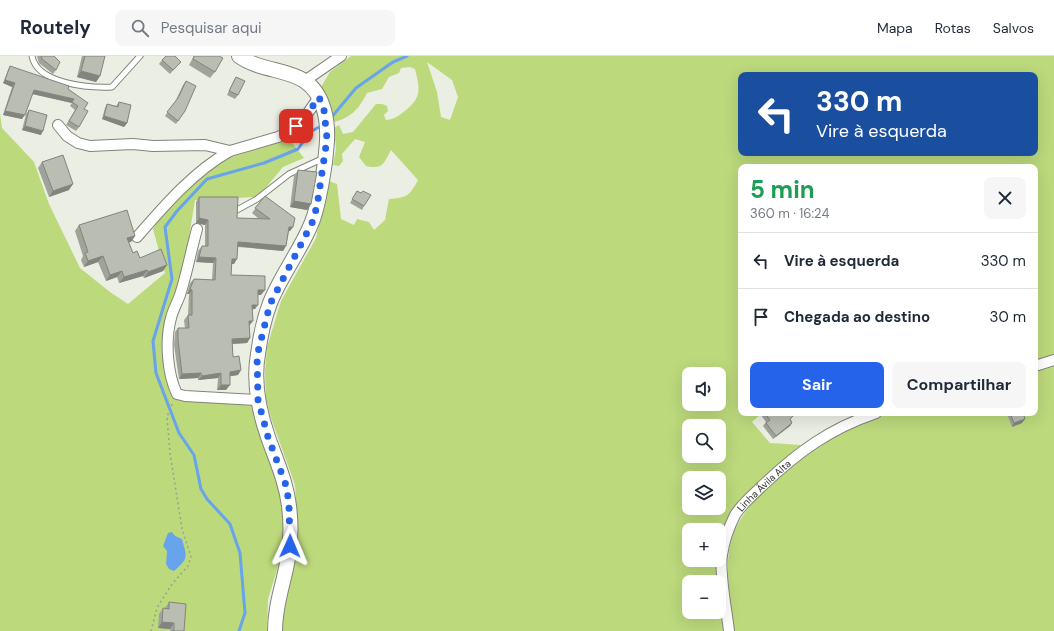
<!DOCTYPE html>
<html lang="pt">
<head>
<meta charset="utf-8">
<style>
  body { margin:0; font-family:"DM Sans",sans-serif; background:#f6f6f7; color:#1f2937; height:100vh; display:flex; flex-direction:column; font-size:15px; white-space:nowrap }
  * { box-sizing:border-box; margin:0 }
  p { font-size:13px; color:#747a83 }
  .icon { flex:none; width:22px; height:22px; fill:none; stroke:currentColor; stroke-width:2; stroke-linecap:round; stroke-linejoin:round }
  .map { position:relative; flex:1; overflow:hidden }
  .drawer { position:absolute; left:738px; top:108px; width:300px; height:252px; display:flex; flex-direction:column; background:#fff; border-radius:8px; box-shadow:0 4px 16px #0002 }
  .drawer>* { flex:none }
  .top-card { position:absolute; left:738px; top:16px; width:300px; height:84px; border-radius:8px; box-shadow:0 4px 16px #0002; background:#1a4fa0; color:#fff; overflow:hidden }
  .fabs { position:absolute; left:682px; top:311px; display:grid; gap:8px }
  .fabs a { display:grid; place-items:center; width:44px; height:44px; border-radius:8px; background:#fff; box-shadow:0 4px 16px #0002; font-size:20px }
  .pin { position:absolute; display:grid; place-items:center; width:34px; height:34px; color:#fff; margin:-17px; border-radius:8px; box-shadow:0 2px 6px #0006 }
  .me { position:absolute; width:44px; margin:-22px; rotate:1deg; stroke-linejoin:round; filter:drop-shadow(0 0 3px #0008) }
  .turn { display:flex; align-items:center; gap:14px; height:84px; padding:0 12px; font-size:18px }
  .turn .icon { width:52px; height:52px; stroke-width:2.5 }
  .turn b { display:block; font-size:28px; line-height:34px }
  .round { display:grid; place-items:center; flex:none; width:42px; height:42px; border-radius:8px; background:#f6f6f7 }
  .summary { display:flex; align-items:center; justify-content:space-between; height:68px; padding:0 12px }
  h1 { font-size:24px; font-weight:700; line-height:30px; color:#1e9e55 }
  .button { display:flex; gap:8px; margin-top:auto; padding:8px 12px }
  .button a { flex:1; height:46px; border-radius:8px; background:#2563eb; color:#fff; font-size:16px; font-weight:700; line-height:46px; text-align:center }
  .button a+a { background:#f6f6f7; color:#1f2937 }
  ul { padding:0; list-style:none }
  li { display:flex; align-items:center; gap:12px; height:56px; padding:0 12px; border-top:1px solid #e0e1e3 }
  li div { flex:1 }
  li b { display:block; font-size:15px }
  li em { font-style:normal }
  header { display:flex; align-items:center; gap:24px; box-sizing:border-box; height:56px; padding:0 20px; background:#fff; border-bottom:1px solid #e0e1e3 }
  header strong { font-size:19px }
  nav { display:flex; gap:22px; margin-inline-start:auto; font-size:14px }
  .search { width:280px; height:36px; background:#f6f6f7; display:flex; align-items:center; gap:10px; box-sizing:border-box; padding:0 14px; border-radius:8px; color:#747a83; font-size:15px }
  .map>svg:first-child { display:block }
  .green { fill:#bcd97c; fill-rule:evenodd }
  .water { fill:#67a4ec }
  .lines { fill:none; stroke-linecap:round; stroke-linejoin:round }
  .stream { stroke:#67a4ec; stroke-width:3 }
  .lane-casing { stroke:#808479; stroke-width:7 }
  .street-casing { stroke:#808479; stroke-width:12 }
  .secondary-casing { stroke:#808479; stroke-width:16 }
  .path { stroke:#9b9e95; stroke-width:1.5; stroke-dasharray:2 3; stroke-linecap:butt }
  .lane { stroke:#fff; stroke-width:5 }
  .street { stroke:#fff; stroke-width:10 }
  .secondary { stroke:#fff; stroke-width:14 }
  .wall { fill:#9fa399 }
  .shaded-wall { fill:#82847d }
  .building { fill:#b9bdb2; stroke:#82847d }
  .route { stroke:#2563eb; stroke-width:7; stroke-dasharray:0 12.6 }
  .labels { text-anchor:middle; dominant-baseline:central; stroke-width:3; stroke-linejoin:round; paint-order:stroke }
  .street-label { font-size:10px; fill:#32332f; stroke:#ebefe3 }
</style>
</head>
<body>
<header>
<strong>Routely</strong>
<div class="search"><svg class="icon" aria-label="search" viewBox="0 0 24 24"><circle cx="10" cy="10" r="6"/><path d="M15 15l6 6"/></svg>Pesquisar aqui</div>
<nav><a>Mapa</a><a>Rotas</a><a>Salvos</a></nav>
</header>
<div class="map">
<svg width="1054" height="575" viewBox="0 0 1054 575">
  <rect width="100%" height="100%" fill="#ebefe3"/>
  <path class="green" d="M351 0H1054V300L1035 306V111H741V357H762L752 366 770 387 801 389C770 415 732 443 719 483V474H689V504H716L718 526H689V556H719V539L723 575H280V568L296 496V443L295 429 271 362 266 343 265 316 267 291 281 245 316 182 329 125 337 128 341 163 354 169 357 163 369 166 374 174 385 164 389 143C406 142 410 140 418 124L391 94C384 107 383 114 366 110L359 101 365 86 355 83 342 98 343 105 339 110 333 109 336 93 334 72 339 69 343 78 353 76 376 48H382L387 50 388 55 384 59 386 64C395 63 398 60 405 55 422 41 420 33 415 13L410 11 401 12 399 17 389 21 382 33 367 37C358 55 350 62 331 67L328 47 321 31 330 16ZM427 6 452 24 458 41 450 64 441 61 437 36ZM741 19H1035V97H741ZM689 318H719V348H689ZM689 370H719V400H689ZM689 422H719V452H689Z
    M0 57 2 72 34 106 49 148 80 212 110 236 128 248 165 217 153 173 164 156 216 106 289 83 304 102 283 111 263 135 255 141 195 144 187 193 177 232 167 256 165 276 173 337 180 345 255 349 279 429 284 457 282 498 268 543 267 575H0Z
    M1054 310V575H734C731 545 723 511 732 482 746 433 843 367 892 357 905 355 922 357 935 357 968 357 1002 357 1035 357V315Z"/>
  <path class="water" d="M172 476 175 480 182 483C187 501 189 502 174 515L169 513 166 508 167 495 163 490 168 477Z"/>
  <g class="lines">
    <path class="stream" d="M330 63 356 32 393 6 407 0
      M239 575 245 557 240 497 230 468 207 443 201 433 194 399 179 377 156 317 153 285 172 223 165 171 177 155 207 123 264 107 298 93 310 76 323 69"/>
    <defs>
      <path id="lane" d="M32 0C37 28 89 32 112 31L140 0
        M237 154 257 143 289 118 324 102"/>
      <g id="street">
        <path d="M306 24 341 0"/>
        <path d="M58 69 67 80 78 87 90 90 133 88 153 90 205 89 230 95 278 81 290 75 303 64 319 41"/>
        <path d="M197 173C191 195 187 217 180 239 177 247 173 254 171 262 165 284 167 317 177 338L185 340 258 344"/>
        <path d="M137 181C164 150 194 115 230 95"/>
        <path d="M1035 310 1054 304"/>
        <path id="s1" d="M729 575C727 556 719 517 722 499 724 485 729 471 735 459 742 448 753 439 762 430 798 396 829 373 876 357"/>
      </g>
      <path id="secondary" d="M239 0C270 22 311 7 324 54 329 71 327 89 325 106 322 126 319 148 312 166 301 194 281 219 270 247 264 263 260 282 258 298 253 326 259 355 268 381 276 404 286 425 289 450 291 466 291 485 288 502 284 527 275 548 275 575"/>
    </defs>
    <use href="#lane" class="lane-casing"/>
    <use href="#street" class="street-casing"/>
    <use href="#secondary" class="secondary-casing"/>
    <path class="path" d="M151 575 157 552 172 528 188 510 191 501 182 473 170 397 167 361 173 346"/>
    <use href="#lane" class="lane"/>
    <use href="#street" class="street"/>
    <use href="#secondary" class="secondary"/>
  </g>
  <path class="wall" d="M37 0H54L56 14 53 18 39 7Z
    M82 0H105L100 20 96 26 77 21Z
    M194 0H219L215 16 210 22 189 9Z
    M162 4 181 6 170 18 159 8Z
    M10 10 68 33 84 53 79 71 76 75 66 69 75 54 70 50 72 47 33 38 22 63 3 59 12 31 3 27 8 14Z
    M236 21 238 39 235 43 227 39 234 24Z
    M186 25 185 55 176 68 165 60 175 46 183 29Z
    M119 46 127 67 124 71 102 63 105 52 107 48 116 50Z
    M29 54 41 79 22 74 26 58Z
    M42 106 69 134 49 141 38 112Z
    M298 114 311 148 307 154 290 151 294 120Z
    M357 135 364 150 362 154 350 147Z
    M265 140 293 171 290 175H289L286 190 283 195 238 191 234 208H232L231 219 261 239H258L255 253H252L249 270 250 282 247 287 232 288 233 301 241 314 238 319 230 320 226 334H217L218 322 198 324V322L179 323 174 289 175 276 178 272H185L184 264 188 259 189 238H187L190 227 194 223 212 224 213 207 196 206 198 195 202 190H205V169L196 167V146L199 141 237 162 259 163 252 157Z
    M79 169 135 180 131 186H128L133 197 140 202 167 209 163 215 144 222 143 220 119 227 117 221 106 225 98 206 84 211 81 204 83 200 75 175Z
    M763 357H794L795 358 790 364 792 367 790 370 773 383 763 370 766 366 761 359Z
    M1008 357H1023L1022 367 1012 371 1007 358Z
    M169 546 184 575H170V573L158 572 159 558 163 552H165Z"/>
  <path class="shaded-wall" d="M81 15 100 20 96 26 77 21Z
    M5 24 15 27 12 31 3 27Z
    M34 34 74 43 72 47 32 38Z
    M5 55 25 59 22 63 3 59Z
    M104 60 127 67 124 71 102 63Z
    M25 70 43 75 41 79 22 74Z
    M73 128 69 134 49 141 53 135Z
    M294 145 311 148 307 154 290 151Z
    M199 162 208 164 205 169 196 167Z
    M289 171H293L290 175 286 176Z
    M135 180 131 186 122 188 127 182Z
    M238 186 286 190 283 195 235 190Z
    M103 200 98 206 84 211 88 205Z
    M199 201 216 202 213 207 196 206Z
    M232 203H237L234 208H229Z
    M167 209 163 215 144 222 148 216Z
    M147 214 143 220 119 227 124 221Z
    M122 215 117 221 106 225 110 219Z
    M190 233 192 234 189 238H187Z
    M258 234H265L261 239H254Z
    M252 249H258L255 253 249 254Z
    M249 265H253L249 270Z
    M250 282 247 287 229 288 232 283Z
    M241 314 238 319 226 321 230 316Z
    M201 317 198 322 179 323 182 318Z
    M221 317 218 322 198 324 202 320Z
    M221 329H230L226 334H217Z
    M1025 363 1022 367 1012 371 1014 367Z
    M792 367 790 370 773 383 776 380Z
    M162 566 174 567 170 573 158 572Z"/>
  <path class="building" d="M41 0H54L60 6 56 14 42 3Z
    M85 0H105L100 20 81 15Z
    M166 0H175L181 6 173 14 162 4Z
    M194 0H219L223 2 215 16 193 3Z
    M10 10 69 30 68 33 88 47 84 53 88 55 79 71 69 65 78 50 72 46 74 43 34 34 25 59 5 55 15 27 5 24Z
    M236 21 245 25 238 39 229 35Z
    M186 25 196 30 185 55 178 65 167 56 178 42Z
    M119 46 131 49 127 67 104 60 107 48 118 51Z
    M29 54 47 59 43 75 25 70Z
    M63 99 73 128 53 135 42 106Z
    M298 114 317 116 311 148 294 145Z
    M357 135 361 137 363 135 371 139 364 150 352 143Z
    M265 140 295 162 293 171H289L286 190 238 186 237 203H232L231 219 265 220V234H258V249H252L253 265H249L250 282 232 283 233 301 239 300 241 314 230 316V329H221V317L202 320 201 317 182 318 178 284V272H189L188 259H192V234L190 233 194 223 215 224 216 202 199 201 202 190H208V164L199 162V141H238L237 162 270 163 255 152Z
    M127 154 135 180 127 182 133 197 137 195 140 202 161 193 167 209 148 216 147 214 124 221 122 215 110 219 103 200 88 205 85 197 88 196 79 169Z
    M765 357H794L795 358 790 363 792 367 776 380 766 367 770 364Z
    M1010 357H1023L1025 363 1014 367Z
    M169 546 186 548 184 575H174V567L162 566 163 552 169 553Z"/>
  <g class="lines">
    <path class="route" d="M290 490 289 451 287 432 268 381 258 344 257 300 270 248 312 167 317 150 327 83 324 54 319 41 303 64 296 70"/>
  </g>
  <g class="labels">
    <g class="street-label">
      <text stroke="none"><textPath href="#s1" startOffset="160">Linha Ávila Alta</textPath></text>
    </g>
  </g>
</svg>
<div class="fabs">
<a><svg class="icon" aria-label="sound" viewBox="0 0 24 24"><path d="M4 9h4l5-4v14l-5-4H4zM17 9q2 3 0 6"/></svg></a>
<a><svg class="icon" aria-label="search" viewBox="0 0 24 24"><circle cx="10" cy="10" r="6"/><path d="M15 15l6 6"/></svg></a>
<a><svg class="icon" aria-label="layers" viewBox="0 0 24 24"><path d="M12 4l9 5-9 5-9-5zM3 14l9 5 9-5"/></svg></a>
<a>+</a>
<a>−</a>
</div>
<div class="pin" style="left:296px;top:70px;background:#d93025"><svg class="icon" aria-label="arrive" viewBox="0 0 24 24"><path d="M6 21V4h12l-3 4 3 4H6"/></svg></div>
<svg class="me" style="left:290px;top:490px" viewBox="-20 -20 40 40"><path d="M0-17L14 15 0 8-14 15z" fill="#2563eb" stroke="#fff" stroke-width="4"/></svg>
<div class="top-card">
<div class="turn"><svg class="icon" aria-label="left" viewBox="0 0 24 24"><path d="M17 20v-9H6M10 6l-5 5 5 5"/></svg><div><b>330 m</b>Vire à esquerda</div></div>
</div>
<section class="drawer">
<div class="summary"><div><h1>5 min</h1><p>360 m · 16:24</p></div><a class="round"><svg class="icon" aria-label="close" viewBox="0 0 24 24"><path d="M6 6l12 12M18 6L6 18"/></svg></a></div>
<ul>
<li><svg class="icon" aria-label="left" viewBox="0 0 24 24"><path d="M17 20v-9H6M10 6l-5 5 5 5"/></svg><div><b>Vire à esquerda</b></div><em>330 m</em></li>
<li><svg class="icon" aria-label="arrive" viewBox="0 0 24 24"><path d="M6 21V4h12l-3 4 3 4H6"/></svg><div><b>Chegada ao destino</b></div><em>30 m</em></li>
</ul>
<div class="button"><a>Sair</a><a>Compartilhar</a></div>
</section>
</div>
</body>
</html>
